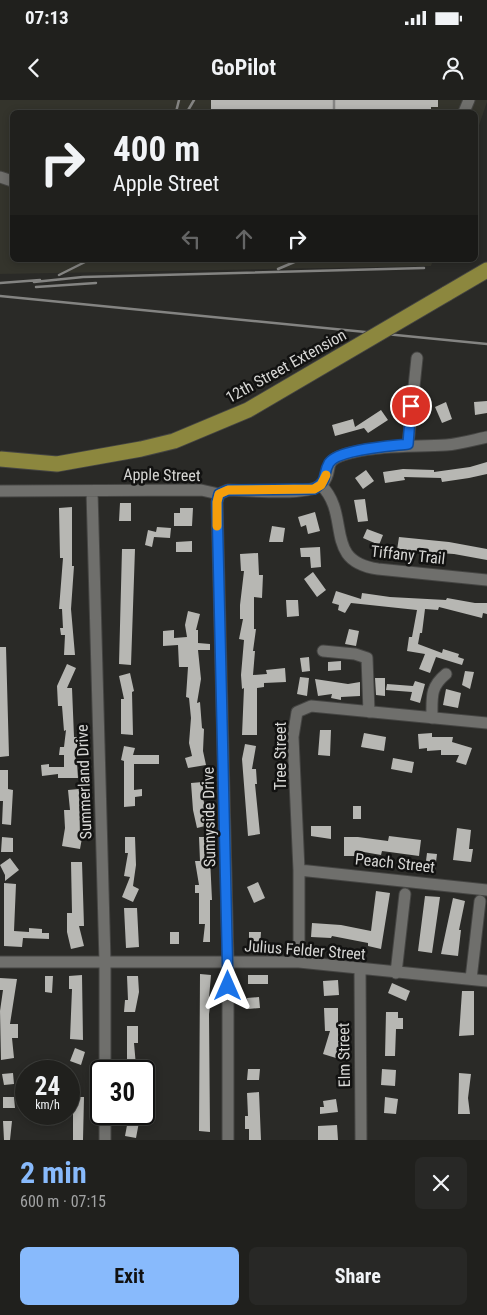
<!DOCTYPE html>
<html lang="en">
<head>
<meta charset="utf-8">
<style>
  body { margin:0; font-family:"Roboto Condensed",sans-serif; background:#282826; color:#f1f3f6; height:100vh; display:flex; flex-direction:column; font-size:19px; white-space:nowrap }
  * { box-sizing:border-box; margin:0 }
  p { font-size:16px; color:#a2a3a4 }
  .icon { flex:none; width:28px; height:28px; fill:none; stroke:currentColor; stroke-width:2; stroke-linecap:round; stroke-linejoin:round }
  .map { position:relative; height:1040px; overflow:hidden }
  .sheet { display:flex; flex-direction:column; background:#20201d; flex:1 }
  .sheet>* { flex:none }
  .top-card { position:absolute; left:10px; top:10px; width:468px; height:152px; border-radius:8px; box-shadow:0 2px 8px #0003,0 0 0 1px #3d3e3b; background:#20201d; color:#f1f3f6; overflow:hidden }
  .speed { position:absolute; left:15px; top:960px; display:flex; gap:10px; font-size:25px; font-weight:700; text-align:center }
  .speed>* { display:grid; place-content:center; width:65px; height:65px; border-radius:50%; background:#20201d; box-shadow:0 2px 8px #0003,0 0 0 1px #3d3e3b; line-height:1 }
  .speed small { font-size:12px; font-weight:400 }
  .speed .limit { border:2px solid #111; border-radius:8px; background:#fff; color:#111 }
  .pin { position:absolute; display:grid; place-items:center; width:42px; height:42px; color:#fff; margin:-21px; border:2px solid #fff; border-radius:50%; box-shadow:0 1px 5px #0007 }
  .me { position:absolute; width:55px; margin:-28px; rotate:0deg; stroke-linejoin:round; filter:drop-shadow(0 0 4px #0008) }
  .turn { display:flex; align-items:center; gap:18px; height:105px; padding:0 20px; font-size:22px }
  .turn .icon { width:65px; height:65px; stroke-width:2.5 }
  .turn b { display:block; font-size:35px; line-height:42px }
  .lanes { display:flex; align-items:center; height:48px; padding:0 20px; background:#0003; justify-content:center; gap:25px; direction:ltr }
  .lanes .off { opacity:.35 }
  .round { display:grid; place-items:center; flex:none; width:52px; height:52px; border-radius:8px; background:#282826 }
  .summary { display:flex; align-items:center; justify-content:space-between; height:85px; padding:0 20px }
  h1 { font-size:30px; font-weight:700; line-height:38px; color:#88bafc }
  .button { display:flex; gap:10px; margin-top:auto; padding:10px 20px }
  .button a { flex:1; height:58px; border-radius:8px; background:#88bafc; color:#111; font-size:20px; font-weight:700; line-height:58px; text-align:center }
  .button a+a { background:#282826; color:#f1f3f6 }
  .status { display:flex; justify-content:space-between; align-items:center; height:35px; padding:0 25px; background:#20201d; direction:ltr }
  .status svg { height:14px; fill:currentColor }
  header { display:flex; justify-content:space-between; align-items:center; height:65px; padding:0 20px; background:#20201d; font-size:22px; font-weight:700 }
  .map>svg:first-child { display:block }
  .built { fill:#34342c }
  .building { fill:#b7b7b3 }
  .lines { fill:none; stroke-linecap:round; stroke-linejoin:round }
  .minor-casing { stroke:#454543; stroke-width:13 }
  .major-casing { stroke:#454543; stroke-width:17 }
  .minor { stroke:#6f6f6c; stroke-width:11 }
  .major { stroke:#8c873e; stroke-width:15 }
  .rail { stroke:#848482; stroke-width:2.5 }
  .major-bridge-casing { stroke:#454543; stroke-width:17; stroke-linecap:butt }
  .major-bridge { stroke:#8c873e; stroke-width:15 }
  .route-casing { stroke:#114b97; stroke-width:12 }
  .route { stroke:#1a73e8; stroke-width:9 }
  .slow { stroke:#f59e0b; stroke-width:9 }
  .labels { text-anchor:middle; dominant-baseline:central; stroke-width:5; stroke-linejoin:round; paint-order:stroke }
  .street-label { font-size:16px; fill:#d6d6d4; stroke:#121211 }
</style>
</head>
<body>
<div class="status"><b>07:13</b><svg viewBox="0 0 49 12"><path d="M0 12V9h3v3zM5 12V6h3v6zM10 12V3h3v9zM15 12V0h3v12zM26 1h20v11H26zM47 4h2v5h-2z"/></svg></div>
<header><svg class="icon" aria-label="back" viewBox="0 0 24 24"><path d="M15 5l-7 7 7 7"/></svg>GoPilot<svg class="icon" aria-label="person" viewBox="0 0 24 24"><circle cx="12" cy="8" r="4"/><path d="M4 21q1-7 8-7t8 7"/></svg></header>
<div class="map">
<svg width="487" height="1040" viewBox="0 0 487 1040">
  <rect width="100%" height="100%" fill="#2a2a27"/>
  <path class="built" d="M0 0H487V2L475 37V12H12V160H433L431 166 0 174Z"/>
  <path class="building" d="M211 0H438V7H431V12H211Z
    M487 301V313L475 315 474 302Z
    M446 302 452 319 442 323 435 307Z
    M381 310 388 320 368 333 364 328 335 336 332 325 353 319 355 327Z
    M487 362V374L469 378 442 382 441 378 404 377 405 380 385 383 383 372 403 369 434 370V372L470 367Z
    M366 370 374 381 363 389 355 378Z
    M365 399 368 421 358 422 354 400Z
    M120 403H131V421H119Z
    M72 407V466H74L71 509 75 555H64L65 535H61L60 528H63L62 509H59L63 458H60L59 408Z
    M180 408H193L192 426H174V413H180Z
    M315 412 320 431 308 434 306 425 301 427 298 417Z
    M272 426 285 428 283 442H269Z
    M157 427 171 428 170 438 154 437 152 447 145 445 148 430 156 432Z
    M367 429 383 435 379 445 363 438Z
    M399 437 449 442 487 449V460L454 454 397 450Z
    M192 441V452H176V442Z
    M320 447 321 467 311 468 310 457H301L300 448Z
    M122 449H135L131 565 119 564Z
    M258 453 259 475H263L262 498 254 497V529H256L253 551H255L253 575 267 574 266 570 285 568 286 582 264 583V587L257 588V635H242L244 588 242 589 241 575 244 540 239 539 243 519H240V505L244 471H241L240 454Z
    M313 472 326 490 317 497 304 479Z
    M336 491 361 499 362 493 390 497 446 500 447 498 475 503H487V514L483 513 482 518 439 507 438 510 425 509 422 533H420L418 544 442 553 443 549 459 554 458 557 464 559 462 565 436 557 430 573 419 569 425 554 407 551 409 537H412L417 510 351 503 345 513 338 510 339 505 332 503Z
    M286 500H298L299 516 287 517Z
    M188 511 200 514 196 530H198V543L210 544V550H198L201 579 197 603 200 602 202 628 204 629 203 651 206 665 188 668 185 658 192 656 189 643 191 618 189 598 186 597 188 567H179L178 545 163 546V531L174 530V538L187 537 185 525Z
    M349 529 359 531 356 546 345 544Z
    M0 547H6L9 656 0 657Z
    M309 557 310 571 302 572 300 558Z
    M341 561V570L328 571V562Z
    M67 564 76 568 67 588H72L74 637H78L75 664 77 663 78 678H58V674L42 676 41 665 49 664V667H64V655H59L60 647H64L66 630 64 631 62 606H58L57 586Z
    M465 571 474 572 470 589 462 585Z
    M130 573 134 591 132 592 133 635 121 634V599H124L119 576Z
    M300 577 309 578 307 596 297 594Z
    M375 578H385V596L376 595Z
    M315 579 348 584 360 582V596L341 597V600L331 598 332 594 318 596Z
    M415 581 425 584 420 603 410 600 412 592 386 590 387 584 413 586Z
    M446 589 461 593 458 608 443 605Z
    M320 630H331L330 656 318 655Z
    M364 633 386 637 384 651 361 647Z
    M432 633V637H453L452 642 472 648 466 665 456 662 459 655H441V650L427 651V648L419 649 418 634Z
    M245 644 256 646 252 669H256L257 684H255L260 734 248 736 242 659Z
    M124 646 135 648 133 655H159V664H134V690L142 689V696L135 697V706L124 707V661L121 660Z
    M393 658 414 662 412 673 391 669Z
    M0 670H8V689L13 690 11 725 2 724 3 701H0Z
    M203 682 205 698H203L209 725 197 728 193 710 191 683Z
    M79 689 80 738H82L80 749 62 746 65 728 64 710H70L68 690Z
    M353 706H361V719H353Z
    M311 726H331V739L311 736Z
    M457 728 471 730 469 749H473L471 762 453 760Z
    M389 736 421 740 419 756 382 751 381 755 358 751V756H344V737H358L388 741Z
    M2 737 13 738V752H1Z
    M125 737H135L136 765 133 786 139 789 133 802 122 797 130 777 124 776 128 753H125Z
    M199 737H209L212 800H210V842H203L205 824H199V793H195V785H199L195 761H200Z
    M427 753 437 754 435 770 425 769Z
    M10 758 19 770 5 781V775L0 765Z
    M71 762H82L84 826H79L84 846 71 849 67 832V813H72Z
    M258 782 265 798 254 803 247 787Z
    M4 783 16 784 14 831 29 832V828L42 829V833H49V839L23 838 22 847 4 846Z
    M376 791 390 793 381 849 368 846V843L332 836 331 838 311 837 312 823 341 825 371 831Z
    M425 796 440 797 432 853 418 851Z
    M453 798 465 801 459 830H461L458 856 441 854Z
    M124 808H137L139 847 126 848Z
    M170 832H179V844H170Z
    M249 832H261L260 847H249Z
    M200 874 211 875 209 898H211L209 914 210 1032 199 1031Z
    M82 875 83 940 70 939 72 889H69V876Z
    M248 875H268V884H248Z
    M45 876H53L52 893 45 892Z
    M127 876H138L139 892 135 912H124L125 900H128Z
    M0 878 17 879 10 924H18V938H12L14 958 1 960 0 911 3 890H0Z
    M338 880 339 895 324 896 323 881Z
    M392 883 410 891 406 901 388 893Z
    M462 891H474V935L459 936Z
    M259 897 260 908 248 909 247 898Z
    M324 908H338V941H341L336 958 323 954 330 931H325Z
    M386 912H398V918H403V929H396L395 956H385Z
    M127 926H138V943H134L136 966 127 967Z
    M75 948 85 952 81 965 70 961Z
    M248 969H260L259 980H247Z
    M382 969 396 970 395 986 381 985Z
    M13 973 14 984 4 985 2 974Z
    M459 973 471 974 468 998 470 1014H458Z
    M259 992 261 1040H249V1029H245V1016H248L247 993Z
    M3 997H14L15 1008H3Z
    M73 997H84L83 1040H73Z
    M385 997 398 999 396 1014 384 1013Z
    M336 999 338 1012 320 1014V1007H324L323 1001Z
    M128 1020 139 1022 136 1038 125 1036Z
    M3 1021H12L10 1040H4Z
    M337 1025 338 1040H318V1026Z"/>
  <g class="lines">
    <defs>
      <path id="minor" d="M464 12 469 0
        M0 77 12 81
        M408 344 417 258
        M321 385C352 416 322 461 378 469L487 480
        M0 391 201 390 219 394 228 390C247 390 309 397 322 384 336 369 318 361 350 353 382 345 413 347 446 345 460 344 473 340 487 337
        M92 391 105 862V971
        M219 394 217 402 228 861V1040
        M323 551 355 554 367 558 369 612
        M432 618C432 597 430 587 446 574
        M299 770 487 790
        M0 862H299L487 881
        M299 862V770L293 637 297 612 311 606 487 623
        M360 869 361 1040
        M396 873 405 794
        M471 879 480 801
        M105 1040V1014"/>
      <path id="major" d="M446 194 487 170"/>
    </defs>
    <use href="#minor" class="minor-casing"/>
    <use href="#major" class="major-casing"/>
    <use href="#minor" class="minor"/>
    <use href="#major" class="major"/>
    <path class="rail" d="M334 0V12
      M176 12 179 0
      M187 12 194 0
      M278 169 299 160
      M59 175 89 160
      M34 182 83 177 424 168
      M0 183 40 180
      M36 187 96 183
      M0 196 487 244"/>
    <defs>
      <path id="major-bridge" d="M0 359 57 364 141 349 174 341 248 310 446 194"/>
    </defs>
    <use href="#major-bridge" class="major-bridge-casing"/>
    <use href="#major-bridge" class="major-bridge"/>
  </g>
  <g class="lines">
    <defs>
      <path id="route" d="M228 886 217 402 219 394 228 390 314 389C329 380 322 375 329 363 338 349 392 346 408 344L411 306"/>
    </defs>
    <use href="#route" class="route-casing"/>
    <use href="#route" class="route"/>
    <path class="slow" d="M217 426V402L219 394 228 390 314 389 321 385 326 375"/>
  </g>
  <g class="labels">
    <g class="street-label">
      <text transform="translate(286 266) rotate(-29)">12th Street Extension</text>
      <text transform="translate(162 375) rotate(1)">Apple Street</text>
      <text transform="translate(408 455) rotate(6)">Tiffany Trail</text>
      <text transform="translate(280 656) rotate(-90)">Tree Street</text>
      <text transform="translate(84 682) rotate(-92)">Summerland Drive</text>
      <text transform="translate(209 717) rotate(-91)">Sunnyside Drive</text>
      <text transform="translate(395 763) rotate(6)">Peach Street</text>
      <text transform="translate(305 850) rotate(4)">Julius Felder Street</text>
      <text transform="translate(344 955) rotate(-91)">Elm Street</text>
    </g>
  </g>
</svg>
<div class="speed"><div>24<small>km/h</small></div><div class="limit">30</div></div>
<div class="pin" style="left:411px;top:306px;background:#d93025"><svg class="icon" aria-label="arrive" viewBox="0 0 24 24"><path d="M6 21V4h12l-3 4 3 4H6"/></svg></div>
<svg class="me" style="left:228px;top:886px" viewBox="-20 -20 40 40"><path d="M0-17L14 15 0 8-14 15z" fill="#1a73e8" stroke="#fff" stroke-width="4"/></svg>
<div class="top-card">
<div class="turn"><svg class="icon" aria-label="right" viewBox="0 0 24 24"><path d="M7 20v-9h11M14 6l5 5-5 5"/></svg><div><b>400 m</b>Apple Street</div></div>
<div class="lanes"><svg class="icon off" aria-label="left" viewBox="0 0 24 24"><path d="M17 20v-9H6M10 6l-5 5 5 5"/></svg><svg class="icon off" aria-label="ahead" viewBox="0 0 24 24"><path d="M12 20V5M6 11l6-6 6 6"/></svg><svg class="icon" aria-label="right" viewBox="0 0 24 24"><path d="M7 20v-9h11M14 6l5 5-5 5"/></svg></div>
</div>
</div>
<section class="sheet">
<div class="summary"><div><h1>2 min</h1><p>600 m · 07:15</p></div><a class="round"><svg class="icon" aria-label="close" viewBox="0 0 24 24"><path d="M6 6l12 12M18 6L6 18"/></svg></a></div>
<div class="button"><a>Exit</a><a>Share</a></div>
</section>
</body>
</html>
